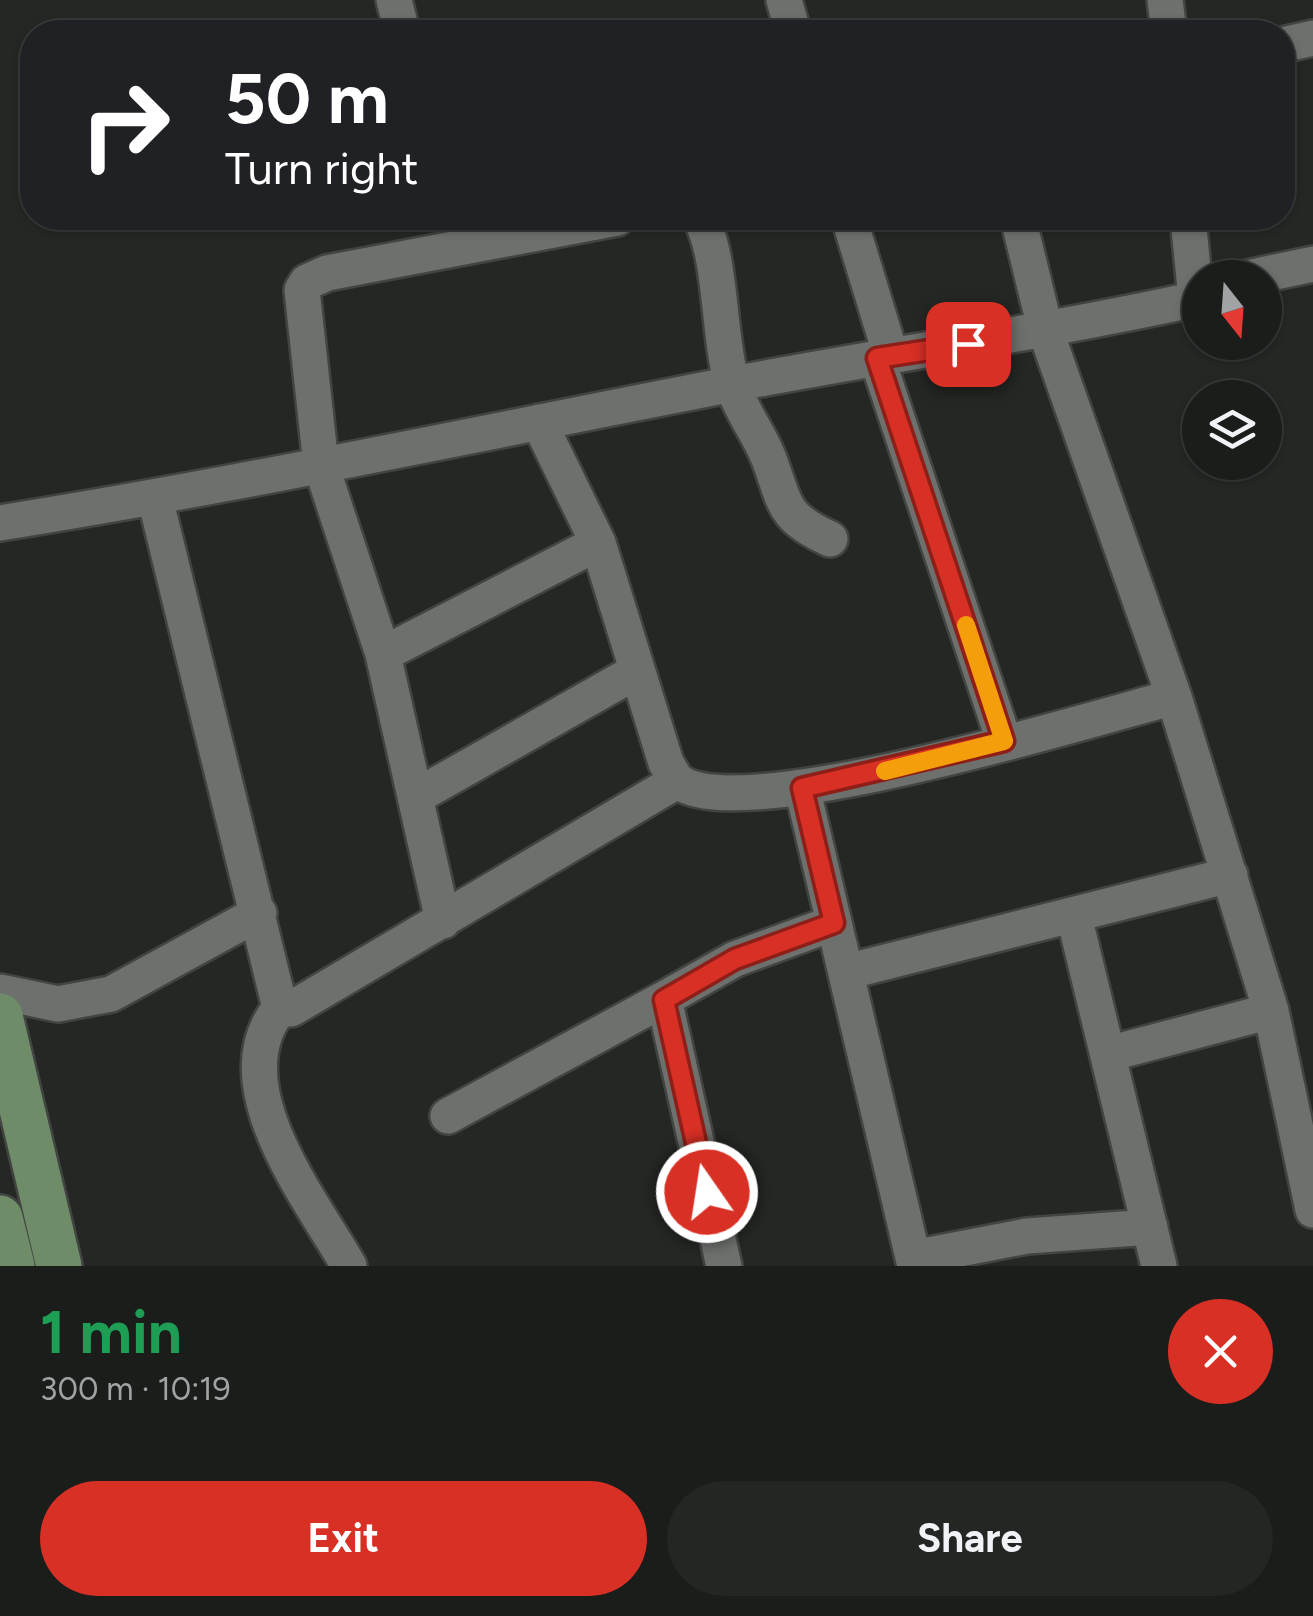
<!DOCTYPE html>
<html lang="en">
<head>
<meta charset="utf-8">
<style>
  body { margin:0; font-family:Figtree,sans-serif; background:#242624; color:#f1f3f6; height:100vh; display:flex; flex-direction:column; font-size:38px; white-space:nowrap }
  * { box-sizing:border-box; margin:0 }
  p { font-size:32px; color:#a0a2a3 }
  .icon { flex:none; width:55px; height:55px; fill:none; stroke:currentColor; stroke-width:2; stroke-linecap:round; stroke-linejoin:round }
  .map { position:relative; height:1266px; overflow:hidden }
  .side { display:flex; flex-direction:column; background:#1b1d1b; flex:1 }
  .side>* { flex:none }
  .guide { position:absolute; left:20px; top:20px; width:1275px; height:210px; border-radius:40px; box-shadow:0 2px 8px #0004,0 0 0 2px #393b3a; background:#202124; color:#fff; overflow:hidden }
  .needle { width:65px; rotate:163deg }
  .controls { position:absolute; left:1182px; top:260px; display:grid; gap:20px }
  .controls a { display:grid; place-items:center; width:100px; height:100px; border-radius:50%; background:#1b1d1b; box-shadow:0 2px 8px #0004,0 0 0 2px #393b3a; font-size:50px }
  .pin { position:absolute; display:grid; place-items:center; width:85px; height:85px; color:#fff; margin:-42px; border-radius:20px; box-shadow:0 5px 15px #0006 }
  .me { position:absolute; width:110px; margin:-55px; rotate:347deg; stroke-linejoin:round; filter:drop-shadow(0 0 8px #0008) }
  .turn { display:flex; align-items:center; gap:35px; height:210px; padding:0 40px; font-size:45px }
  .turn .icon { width:130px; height:130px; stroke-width:2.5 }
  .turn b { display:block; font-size:70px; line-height:85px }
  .round { display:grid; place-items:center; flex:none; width:105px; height:105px; border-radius:52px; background:#242624 }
  .head { display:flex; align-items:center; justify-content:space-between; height:170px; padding:0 40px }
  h1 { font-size:60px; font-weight:700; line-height:75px; color:#1e9e55 }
  .primary-button { display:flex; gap:20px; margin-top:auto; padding:20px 40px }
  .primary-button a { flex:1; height:115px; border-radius:60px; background:#d93025; color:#fff; font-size:40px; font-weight:700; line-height:115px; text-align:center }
  .primary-button a+a { background:#242624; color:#f1f3f6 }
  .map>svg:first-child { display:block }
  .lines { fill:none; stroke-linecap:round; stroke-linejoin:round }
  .minor-casing { stroke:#424441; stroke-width:40 }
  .major-casing { stroke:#424441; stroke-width:50 }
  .minor { stroke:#6d706c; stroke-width:35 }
  .major { stroke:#6f8c69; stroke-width:45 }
  .route-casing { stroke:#8d1f18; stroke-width:25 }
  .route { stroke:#d93025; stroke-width:18 }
  .slow { stroke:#f59e0b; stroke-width:18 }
</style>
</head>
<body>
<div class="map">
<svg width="1313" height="1266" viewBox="0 0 1313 1266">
  <rect width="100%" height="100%" fill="#242724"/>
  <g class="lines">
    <defs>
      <path id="minor" d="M394 0 402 32
        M784 0 793 32
        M1165 0 1169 32
        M1282 45 1313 38
        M700 218C722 255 718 338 732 383 740 410 759 433 769 459 786 505 782 517 830 539
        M849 218 891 356
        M1018 218 1046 332 1174 697 1271 1011 1313 1210
        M1247 278 1313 264
        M877 358 1004 741
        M539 422 598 543 666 763C670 769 674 778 679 782 741 827 1091 719 1174 697
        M155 498 280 1008 291 1009 677 781
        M0 523C244 484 485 432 728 385 884 355 1041 333 1196 299L1188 218
        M383 654 598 543
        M802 787 915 1266
        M415 797 637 671
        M1074 916 1159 1266
        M443 921 383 654 321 465 302 290 307 282 327 273 617 218
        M846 972 1230 875
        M0 992 58 1004 111 994 259 913
        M280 1008C218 1083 311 1199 349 1266
        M1108 1054 1271 1011
        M448 1116 664 999
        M913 1258 1027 1236 1150 1227
        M724 1266 664 999 735 959 834 923"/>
      <path id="major" d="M0 1016 59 1266
        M0 1218 12 1266"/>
    </defs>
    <use href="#minor" class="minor-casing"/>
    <use href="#major" class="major-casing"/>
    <use href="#minor" class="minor"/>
    <use href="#major" class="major"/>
  </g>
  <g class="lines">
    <defs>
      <path id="route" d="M707 1192 664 1000 735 959 834 923 802 788 1004 741 877 358 968 344"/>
    </defs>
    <use href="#route" class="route-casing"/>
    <use href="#route" class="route"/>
    <path class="slow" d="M885 771 1004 741 966 625"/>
  </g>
</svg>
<div class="controls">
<a><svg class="needle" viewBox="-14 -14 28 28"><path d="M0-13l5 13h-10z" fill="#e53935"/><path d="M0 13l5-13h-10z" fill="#a0a2a3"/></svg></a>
<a><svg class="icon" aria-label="layers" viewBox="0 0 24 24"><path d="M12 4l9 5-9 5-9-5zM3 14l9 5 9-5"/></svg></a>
</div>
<div class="pin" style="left:968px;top:344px;background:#d93025"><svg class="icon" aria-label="arrive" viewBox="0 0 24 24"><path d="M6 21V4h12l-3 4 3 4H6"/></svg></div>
<svg class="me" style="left:707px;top:1192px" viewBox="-20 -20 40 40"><circle r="17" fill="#d93025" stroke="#fff" stroke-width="3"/><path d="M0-11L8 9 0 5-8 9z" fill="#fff"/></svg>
<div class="guide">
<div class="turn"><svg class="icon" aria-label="right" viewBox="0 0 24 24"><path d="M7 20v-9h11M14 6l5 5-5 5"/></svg><div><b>50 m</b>Turn right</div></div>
</div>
</div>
<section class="side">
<div class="head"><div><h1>1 min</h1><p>300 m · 10:19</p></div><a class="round" style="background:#d93025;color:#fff"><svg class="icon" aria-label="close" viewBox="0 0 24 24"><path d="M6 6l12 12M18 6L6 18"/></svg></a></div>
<div class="primary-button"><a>Exit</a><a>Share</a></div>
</section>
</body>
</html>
